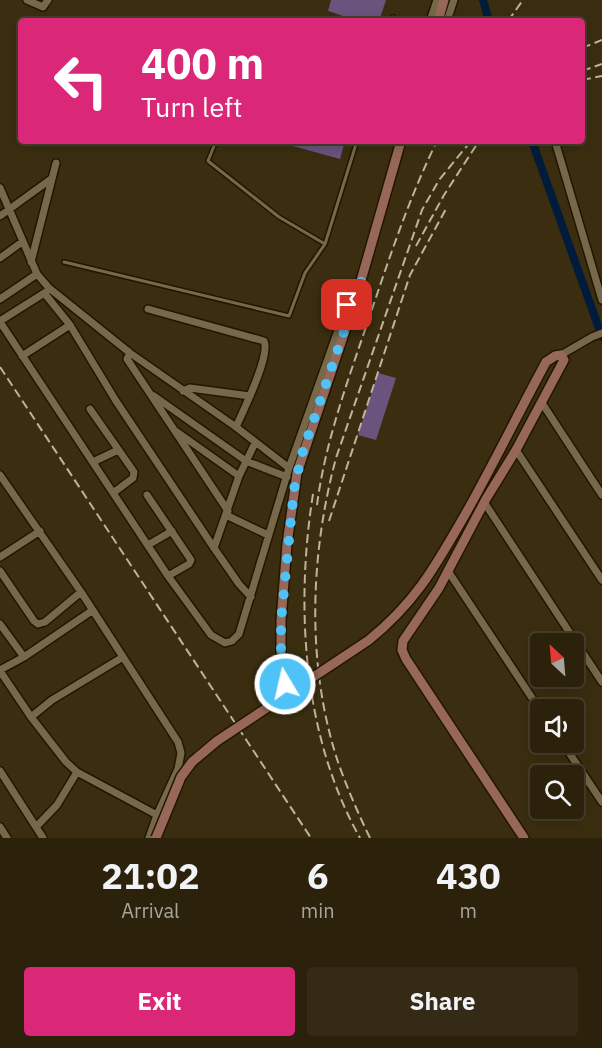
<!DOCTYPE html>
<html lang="en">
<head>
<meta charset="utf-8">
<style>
  body { margin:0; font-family:"IBM Plex Sans",sans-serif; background:#342a15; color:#f1f3f6; height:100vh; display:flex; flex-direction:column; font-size:22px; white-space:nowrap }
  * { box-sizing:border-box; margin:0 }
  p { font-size:20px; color:#a6a49d }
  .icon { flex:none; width:33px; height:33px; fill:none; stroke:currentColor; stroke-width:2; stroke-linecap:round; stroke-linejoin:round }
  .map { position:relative; height:838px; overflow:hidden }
  .details { display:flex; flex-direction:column; background:#2c220c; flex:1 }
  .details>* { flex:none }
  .banner { position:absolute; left:18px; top:18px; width:567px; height:126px; border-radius:6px; box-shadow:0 3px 15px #0003,0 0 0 2px #483f2d; background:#db2777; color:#fff; overflow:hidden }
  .needle { width:39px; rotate:334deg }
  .controls { position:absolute; left:530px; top:633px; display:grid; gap:12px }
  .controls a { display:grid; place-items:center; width:54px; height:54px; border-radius:6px; background:#2c220c; box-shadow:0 3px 15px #0003,0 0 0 2px #483f2d; font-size:30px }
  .pin { position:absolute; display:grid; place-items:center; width:51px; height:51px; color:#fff; margin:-26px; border-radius:12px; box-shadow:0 3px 9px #0006 }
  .me { position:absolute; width:66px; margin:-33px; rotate:351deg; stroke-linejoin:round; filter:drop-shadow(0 0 4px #0008) }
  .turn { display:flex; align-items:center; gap:21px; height:126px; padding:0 24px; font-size:27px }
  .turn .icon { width:78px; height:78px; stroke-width:2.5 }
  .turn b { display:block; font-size:42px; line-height:51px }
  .eta { display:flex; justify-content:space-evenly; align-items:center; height:102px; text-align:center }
  .eta b { font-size:36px; font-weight:700; line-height:42px }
  .button { display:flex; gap:12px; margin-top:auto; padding:12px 24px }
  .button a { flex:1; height:69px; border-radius:6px; background:#db2777; color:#fff; font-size:24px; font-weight:700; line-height:69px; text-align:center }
  .button a+a { background:#342a15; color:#f1f3f6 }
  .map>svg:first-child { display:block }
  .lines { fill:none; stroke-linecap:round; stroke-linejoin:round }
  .canal { stroke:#001b3b; stroke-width:8 }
  .building { fill:#6a547e }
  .lane-casing { stroke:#221600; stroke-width:6 }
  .street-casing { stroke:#221600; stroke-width:10 }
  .secondary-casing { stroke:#221600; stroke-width:12 }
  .lane { stroke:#776849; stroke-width:3 }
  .street { stroke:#776849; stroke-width:7 }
  .secondary { stroke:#976859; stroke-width:9 }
  .rail { stroke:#bdb39e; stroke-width:2; stroke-dasharray:9 4.5; stroke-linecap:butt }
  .secondary-bridge-casing { stroke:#221600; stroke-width:12; stroke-linecap:butt }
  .secondary-bridge { stroke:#976859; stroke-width:9 }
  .route { stroke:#4fc3f7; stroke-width:10; stroke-dasharray:0 18 }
</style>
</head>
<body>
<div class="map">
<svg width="602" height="838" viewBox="0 0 602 838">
  <rect width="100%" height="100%" fill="#3b2e10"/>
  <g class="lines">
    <path class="canal" d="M483 0 489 21
      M532 141 602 337"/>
  </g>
  <path class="building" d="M331 0H386L379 21H358L328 11Z
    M282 141H345L340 159 282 143Z
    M378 373 396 378 376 440 358 435Z"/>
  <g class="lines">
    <defs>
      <path id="lane" d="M392 21 393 17
        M216 141 208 161 279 217 325 244
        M64 262 289 316 305 273 325 244 357 141"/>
      <path id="street" d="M27 0 43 7 48 0
        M430 21 437 0
        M447 21 454 0
        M555 141 602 300
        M0 188 37 274 49 288 130 353 236 427 289 468
        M0 216 51 179
        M0 258 22 242
        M31 262 56 163
        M45 294 70 325 116 401 214 548 239 584 251 597
        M0 299 37 274
        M148 309 264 341C271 355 243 411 236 427
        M0 321 46 292
        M0 322 168 576 211 635 225 643 232 641 239 634 289 468 347 305 356 289
        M130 353 127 359 228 511
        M561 355 592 337 602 333
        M22 356 70 325
        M183 391 190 388 250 396
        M154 396 246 461 287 477
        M542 403 602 495
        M90 409 134 472 133 478 113 493
        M177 432 239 476
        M516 450 602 580
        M93 462 118 450
        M0 475 81 592 178 742 181 753 178 769 157 815 149 838
        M147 495 191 560 189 564 168 576
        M484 502 602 682
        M226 515 268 535
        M148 545 172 531
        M214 548 239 476 255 443
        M0 557 40 531
        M0 571 34 621 38 624 45 622 81 592
        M448 571 540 710
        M0 624 24 657
        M0 670 24 657 93 610
        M0 671 31 717 66 762 77 772 157 815
        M31 717 52 700 123 657
        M562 742 602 802
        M0 771 43 838
        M0 827 7 838
        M36 827 57 805 77 772"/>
      <path id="secondary" d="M438 21 444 0
        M289 693 285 684 281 661V621L287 544 297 473 356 298 401 141
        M524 838 406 659 402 650 403 641 439 588 486 499 516 450 564 360 561 355 555 356 546 362"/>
    </defs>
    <use href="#lane" class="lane-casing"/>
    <use href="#street" class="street-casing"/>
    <use href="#secondary" class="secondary-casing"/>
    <use href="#lane" class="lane"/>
    <use href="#street" class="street"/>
    <use href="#secondary" class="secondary"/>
    <path class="rail" d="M508 21 523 0
      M582 48 602 40
      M582 71 602 64
      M582 80 602 76
      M416 246 444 195 479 141
      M0 367 311 838
      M313 494C295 608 303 736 360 838
      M317 505C325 443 347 383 367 324 388 262 408 200 437 141
      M329 521 410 275 447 207
      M370 838C358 813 347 788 338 762 306 665 310 555 336 458L422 210 439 180 471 141"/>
    <defs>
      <path id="secondary-bridge" d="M156 838 181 777 192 762 217 741 369 640C417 601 436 565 466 513 494 463 519 412 546 362"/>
    </defs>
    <use href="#secondary-bridge" class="secondary-bridge-casing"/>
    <use href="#secondary-bridge" class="secondary-bridge"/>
  </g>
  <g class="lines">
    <path class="route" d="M285 684 281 661V621L294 489 302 454 363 276 347 305"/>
  </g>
</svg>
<div class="controls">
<a><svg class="needle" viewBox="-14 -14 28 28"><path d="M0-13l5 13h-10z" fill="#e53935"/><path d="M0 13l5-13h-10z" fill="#a6a49d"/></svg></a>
<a><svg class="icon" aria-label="sound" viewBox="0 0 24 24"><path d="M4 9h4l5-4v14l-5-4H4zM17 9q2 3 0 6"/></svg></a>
<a><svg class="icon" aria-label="search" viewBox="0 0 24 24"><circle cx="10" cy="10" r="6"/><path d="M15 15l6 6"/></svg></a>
</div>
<div class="pin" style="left:347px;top:305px;background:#d93025"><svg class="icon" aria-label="arrive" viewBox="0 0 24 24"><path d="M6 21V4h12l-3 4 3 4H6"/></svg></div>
<svg class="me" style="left:285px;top:684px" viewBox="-20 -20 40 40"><circle r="17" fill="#4fc3f7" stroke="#fff" stroke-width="3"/><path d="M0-11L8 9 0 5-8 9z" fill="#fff"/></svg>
<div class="banner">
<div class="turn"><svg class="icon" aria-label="left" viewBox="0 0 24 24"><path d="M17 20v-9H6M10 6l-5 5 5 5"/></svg><div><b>400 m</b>Turn left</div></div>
</div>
</div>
<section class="details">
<div class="eta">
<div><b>21:02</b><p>Arrival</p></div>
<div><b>6</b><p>min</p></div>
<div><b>430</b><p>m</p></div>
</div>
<div class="button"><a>Exit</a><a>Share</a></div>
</section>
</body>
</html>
